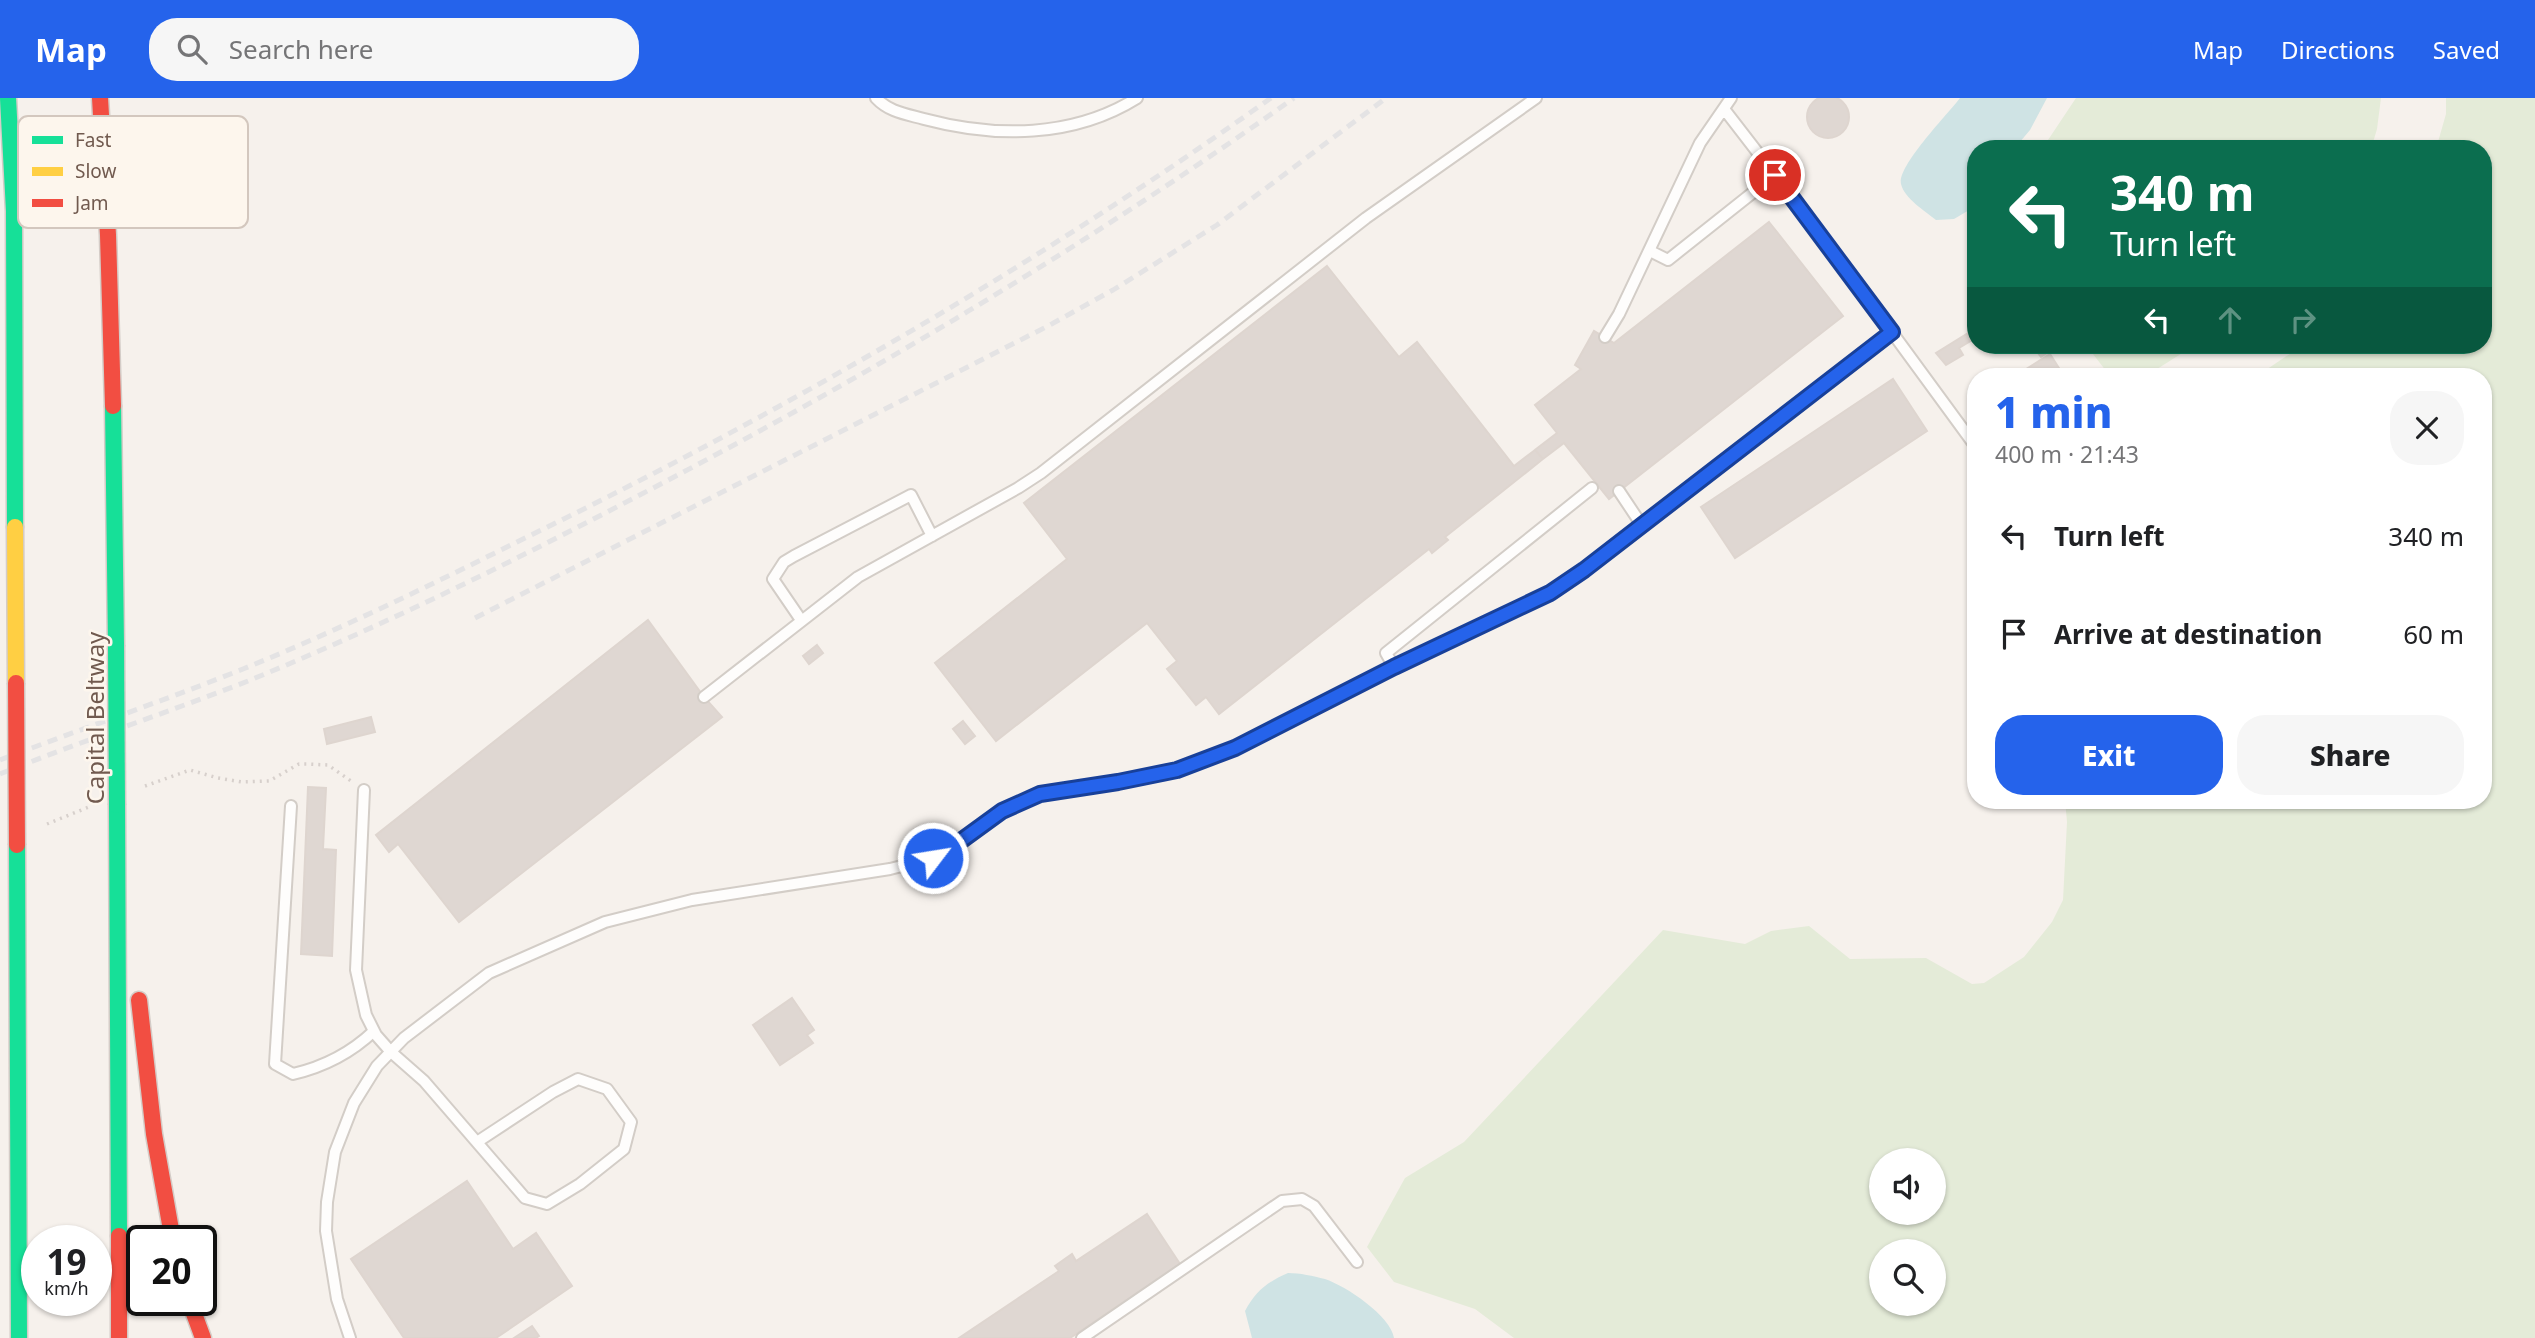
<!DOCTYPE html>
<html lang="en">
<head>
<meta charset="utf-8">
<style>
  body { margin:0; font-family:"Noto Sans",sans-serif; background:#f6f6f6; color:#202124; height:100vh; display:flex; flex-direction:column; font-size:26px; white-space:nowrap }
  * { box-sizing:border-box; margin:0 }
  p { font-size:23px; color:#757577 }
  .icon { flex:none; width:38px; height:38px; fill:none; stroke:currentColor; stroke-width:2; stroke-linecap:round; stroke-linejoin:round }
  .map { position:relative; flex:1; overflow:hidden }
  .drawer { position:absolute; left:1967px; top:270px; width:525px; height:441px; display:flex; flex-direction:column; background:#fff; border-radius:28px; box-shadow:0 2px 5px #0004 }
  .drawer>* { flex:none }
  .guide { position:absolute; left:1967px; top:42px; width:525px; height:214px; border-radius:28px; box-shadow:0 2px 5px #0004; background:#0b6e4f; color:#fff; overflow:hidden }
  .fabs { position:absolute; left:1869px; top:1050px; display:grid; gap:14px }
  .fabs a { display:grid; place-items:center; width:77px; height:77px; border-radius:50%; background:#fff; box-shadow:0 2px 5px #0004; font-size:35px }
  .speed { position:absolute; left:21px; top:1127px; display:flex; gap:14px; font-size:35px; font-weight:700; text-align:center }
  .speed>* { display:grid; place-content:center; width:91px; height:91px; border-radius:50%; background:#fff; box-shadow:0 2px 5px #0004; line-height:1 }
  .speed small { font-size:18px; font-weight:400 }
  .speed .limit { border:4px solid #111; border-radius:10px; background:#fff; color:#111 }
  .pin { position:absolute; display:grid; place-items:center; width:60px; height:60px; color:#fff; margin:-30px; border:4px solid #fff; border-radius:50%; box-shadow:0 2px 7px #0007 }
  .me { position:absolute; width:77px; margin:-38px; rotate:59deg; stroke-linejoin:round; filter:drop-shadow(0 0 5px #0008) }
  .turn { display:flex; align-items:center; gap:24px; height:147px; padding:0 28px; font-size:32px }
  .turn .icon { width:91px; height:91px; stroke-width:2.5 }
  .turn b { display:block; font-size:49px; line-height:60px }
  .lanes { display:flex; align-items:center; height:66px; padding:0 28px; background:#0003; justify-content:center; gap:35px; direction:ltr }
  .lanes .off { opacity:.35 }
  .round { display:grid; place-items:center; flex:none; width:74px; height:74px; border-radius:28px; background:#f6f6f6 }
  .overview { display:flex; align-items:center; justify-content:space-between; height:119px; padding:0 28px }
  h1 { font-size:42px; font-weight:800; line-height:52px; color:#2563eb }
  .action { display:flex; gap:14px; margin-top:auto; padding:14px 28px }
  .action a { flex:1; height:80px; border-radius:28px; background:#2563eb; color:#fff; font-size:28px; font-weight:800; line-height:80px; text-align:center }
  .action a+a { background:#f6f6f6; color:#202124 }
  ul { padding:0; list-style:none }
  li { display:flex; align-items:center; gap:21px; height:98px; padding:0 28px }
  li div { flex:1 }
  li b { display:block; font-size:26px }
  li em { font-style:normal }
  header { display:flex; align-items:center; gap:42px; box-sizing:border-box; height:98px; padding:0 35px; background:#2563eb; color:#fff }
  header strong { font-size:33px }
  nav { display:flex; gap:38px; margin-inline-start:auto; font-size:24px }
  .search { width:490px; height:63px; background:#f6f6f6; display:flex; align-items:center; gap:18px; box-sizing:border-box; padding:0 24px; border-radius:28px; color:#757577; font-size:26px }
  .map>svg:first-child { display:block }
  .green { fill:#e4ebd8; fill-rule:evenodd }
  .water { fill:#cfe3e4 }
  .building { fill:#dfd7d2; stroke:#ded5cf; stroke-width:2 }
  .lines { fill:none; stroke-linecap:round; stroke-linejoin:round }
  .lane-casing { stroke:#d3cdc7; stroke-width:14 }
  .fast-casing { stroke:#d4ccc7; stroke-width:19 }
  .slow-casing { stroke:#d4ccc7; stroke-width:19 }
  .jam-casing { stroke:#d4ccc7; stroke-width:19 }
  .path { stroke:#d7d0cc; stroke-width:3.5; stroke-dasharray:2 5; stroke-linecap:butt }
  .lane { stroke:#fefdfc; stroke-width:10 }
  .fast { stroke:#16e098; stroke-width:16 }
  .slow { stroke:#ffcf43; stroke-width:16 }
  .jam { stroke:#f24e42; stroke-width:16 }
  .rail { stroke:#e4e3e4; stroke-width:5; stroke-dasharray:10 7; stroke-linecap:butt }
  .fast-bridge-casing { stroke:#d4ccc7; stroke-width:19; stroke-linecap:butt }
  .jam-bridge-casing { stroke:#d4ccc7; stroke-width:19; stroke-linecap:butt }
  .fast-bridge { stroke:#16e098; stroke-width:16 }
  .jam-bridge { stroke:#f24e42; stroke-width:16 }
  .route-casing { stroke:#184099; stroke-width:18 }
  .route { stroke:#2563eb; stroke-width:12 }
  .labels { text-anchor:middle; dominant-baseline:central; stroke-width:5; stroke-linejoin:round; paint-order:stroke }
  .street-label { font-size:24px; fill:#715a4f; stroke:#fdf6ed }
  .key { fill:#fdf6ed; stroke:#d3c7be; stroke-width:2 }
  .key-label { font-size:19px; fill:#715a4f }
</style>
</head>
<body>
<header>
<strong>Map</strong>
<div class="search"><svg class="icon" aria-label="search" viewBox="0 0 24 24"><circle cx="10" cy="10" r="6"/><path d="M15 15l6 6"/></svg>Search here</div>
<nav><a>Map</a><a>Directions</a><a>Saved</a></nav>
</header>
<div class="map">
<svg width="2535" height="1240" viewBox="0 0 2535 1240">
  <rect width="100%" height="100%" fill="#f6f1ec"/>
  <path class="green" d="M2076 0H2381L2377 31 2371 51H2042Z
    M2446 0H2535V1240H1514L1475 1211 1394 1184 1367 1149 1405 1080 1464 1044 1663 832 1745 846 1771 833 1809 828 1850 861 1926 860 1972 886 1984 885 2024 859 2052 824 2063 802 2067 724 2065 702H2483V278H2257L2303 247H2483V51H2436L2446 16ZM1881 1062H1934V1115H1881ZM1881 1153H1934V1206H1881Z
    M2086 247H2195L2146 278H2110Z"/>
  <path class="water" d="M1960 0H2047L2030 32 2014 51H1976V108L1954 121 1936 122C1925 113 1904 100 1901 86 1897 68 1948 16 1960 0Z
    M1288 1175C1300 1175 1313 1178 1325 1181 1346 1188 1391 1218 1394 1240H1252L1245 1213C1256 1193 1267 1184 1288 1175Z"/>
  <path class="building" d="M1807 19a21 21 0 1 1 42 0a21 21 0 1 1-42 0Z
    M1769 124 1843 218 1609 401 1564 345 1543 361 1535 352 1557 335 1535 307 1581 271 1575 267 1594 233 1614 245Z
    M1327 168 1399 259 1417 244 1514 368 1535 352 1543 361 1445 439 1448 442 1432 455 1429 451 1219 616 1206 599 1196 607 1167 571 1177 563 1147 525 996 643 935 565 1067 461 1024 405Z
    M1970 234 1974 241 1959 250 1963 257 1946 267 1936 255Z
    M2032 247H2059L2041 259Z
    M2050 256 2064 278H2015Z
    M1893 281 1927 333 1735 460 1701 409Z
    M648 522 704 599 722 619 459 824 398 746 389 754 376 737Z
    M817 547 823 555 809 566 803 558Z
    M371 619 375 634 327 646 324 631Z
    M963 623 975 638 965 646 953 631Z
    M308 689 326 690 323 751 336 752 332 858 301 856Z
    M792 900 814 932 807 937 813 945 780 967 753 927Z
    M467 1083 513 1151 536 1135 572 1188 496 1240H404L351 1161Z
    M1147 1116 1180 1166 1070 1240H959L1059 1173 1055 1168 1072 1156 1076 1163Z
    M532 1228 539 1238 536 1240H514Z"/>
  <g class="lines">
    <defs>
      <path id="lane" d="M876 0C889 14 906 16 924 21 995 40 1073 40 1137 0
        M1724 11 1812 125 1976 349
        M1650 153 1668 162 1775 77
        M1605 239 1619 216 1700 45 1731 0
        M1619 393 1641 426
        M801 522 773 481 784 464 794 458 911 397 932 438
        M1394 569 1386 555 1592 390
        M704 599 858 479 1018 390 1041 375 1366 120 1536 0
        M364 692 356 872 366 917 376 937 391 954 424 983 525 1100 547 1106 580 1086 624 1051 631 1024 607 991 578 981 553 994 477 1044
        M291 708 275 966 293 976C323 969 352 954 374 933
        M350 1240 337 1201 326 1133 327 1104 335 1054 354 1005 377 968 404 940 489 875 605 824 692 802 890 771 933 760 947 753 1002 713 1040 696 1118 684 1177 672 1235 650 1394 569 1551 495 1584 472 1892 234
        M1082 1240 1282 1103 1302 1101 1314 1108 1357 1164"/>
      <path id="fast" d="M8 0 14 113 15 429
        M113 308 116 547
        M117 707 119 1138
        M17 747 19 1240"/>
      <path id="slow" d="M15 429 16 585"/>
      <path id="jam" d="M100 0 108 137 113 308
        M139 902 154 1036 173 1143
        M119 1138V1240
        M189 1202 203 1240"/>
    </defs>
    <use href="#lane" class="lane-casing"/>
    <use href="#fast" class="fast-casing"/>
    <use href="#slow" class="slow-casing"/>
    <use href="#jam" class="jam-casing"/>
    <path class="path" d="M145 688 190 672 218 680 242 684 269 683 299 666H307L328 667 351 683
      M47 726 89 709"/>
    <use href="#lane" class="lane"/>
    <use href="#fast" class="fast"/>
    <use href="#slow" class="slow"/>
    <use href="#jam" class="jam"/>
    <path class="rail" d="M475 520 1048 228 1113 192 1217 127 1386 0
      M0 662C81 631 163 603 243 571 339 532 433 486 525 440 784 314 1036 167 1271 0
      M0 676C82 643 166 615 248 583 380 529 508 466 634 400 863 281 1083 150 1294 0"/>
    <defs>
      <path id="fast-bridge" d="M116 547 117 707"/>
      <path id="jam-bridge" d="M16 585 17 747"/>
    </defs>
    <use href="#fast-bridge" class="fast-bridge-casing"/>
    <use href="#jam-bridge" class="jam-bridge-casing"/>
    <use href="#fast-bridge" class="fast-bridge"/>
    <use href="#jam-bridge" class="jam-bridge"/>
  </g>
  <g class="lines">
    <defs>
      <path id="route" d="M933 760 947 753 1002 713 1040 696 1118 684 1177 672 1235 650 1394 569 1550 495 1584 472 1892 234 1775 77"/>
    </defs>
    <use href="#route" class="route-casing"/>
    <use href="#route" class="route"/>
  </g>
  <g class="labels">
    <g class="street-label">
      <text transform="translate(94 620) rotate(-90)">Capital Beltway</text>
    </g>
  </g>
  <rect x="18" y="18" width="230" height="112" rx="10" class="key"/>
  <rect x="32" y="38" width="31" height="8" fill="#16e098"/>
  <rect x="32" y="69" width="31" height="9" fill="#ffcf43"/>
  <rect x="32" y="101" width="31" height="8" fill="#f24e42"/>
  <g class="key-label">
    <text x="75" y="49">Fast</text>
    <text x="75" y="80">Slow</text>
    <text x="75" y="112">Jam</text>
  </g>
</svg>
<div class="fabs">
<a><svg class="icon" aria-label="sound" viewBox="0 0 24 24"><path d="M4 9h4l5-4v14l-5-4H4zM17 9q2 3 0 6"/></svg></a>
<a><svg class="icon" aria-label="search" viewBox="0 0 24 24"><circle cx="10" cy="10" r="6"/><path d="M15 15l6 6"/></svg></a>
</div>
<div class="speed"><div>19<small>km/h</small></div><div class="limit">20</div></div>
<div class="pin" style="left:1775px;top:77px;background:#d93025"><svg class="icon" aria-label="arrive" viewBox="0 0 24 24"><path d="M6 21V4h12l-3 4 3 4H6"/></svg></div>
<svg class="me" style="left:933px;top:760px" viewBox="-20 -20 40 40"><circle r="17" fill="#2563eb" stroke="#fff" stroke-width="3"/><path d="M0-11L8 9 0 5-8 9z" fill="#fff"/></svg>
<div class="guide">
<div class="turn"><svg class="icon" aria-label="left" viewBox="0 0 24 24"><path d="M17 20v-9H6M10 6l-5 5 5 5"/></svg><div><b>340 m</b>Turn left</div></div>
<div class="lanes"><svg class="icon" aria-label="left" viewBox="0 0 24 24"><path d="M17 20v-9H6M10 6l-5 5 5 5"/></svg><svg class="icon off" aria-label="ahead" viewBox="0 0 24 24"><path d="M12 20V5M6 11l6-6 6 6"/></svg><svg class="icon off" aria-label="right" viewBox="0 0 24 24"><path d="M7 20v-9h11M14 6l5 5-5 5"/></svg></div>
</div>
<section class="drawer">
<div class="overview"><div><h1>1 min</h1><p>400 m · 21:43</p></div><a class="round"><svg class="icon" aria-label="close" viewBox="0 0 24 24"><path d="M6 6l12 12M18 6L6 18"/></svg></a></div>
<ul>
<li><svg class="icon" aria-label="left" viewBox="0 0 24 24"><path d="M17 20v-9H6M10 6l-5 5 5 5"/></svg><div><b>Turn left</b></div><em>340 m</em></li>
<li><svg class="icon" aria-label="arrive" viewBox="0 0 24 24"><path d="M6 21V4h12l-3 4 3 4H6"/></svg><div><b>Arrive at destination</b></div><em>60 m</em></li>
</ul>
<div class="action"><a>Exit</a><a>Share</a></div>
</section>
</div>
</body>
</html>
